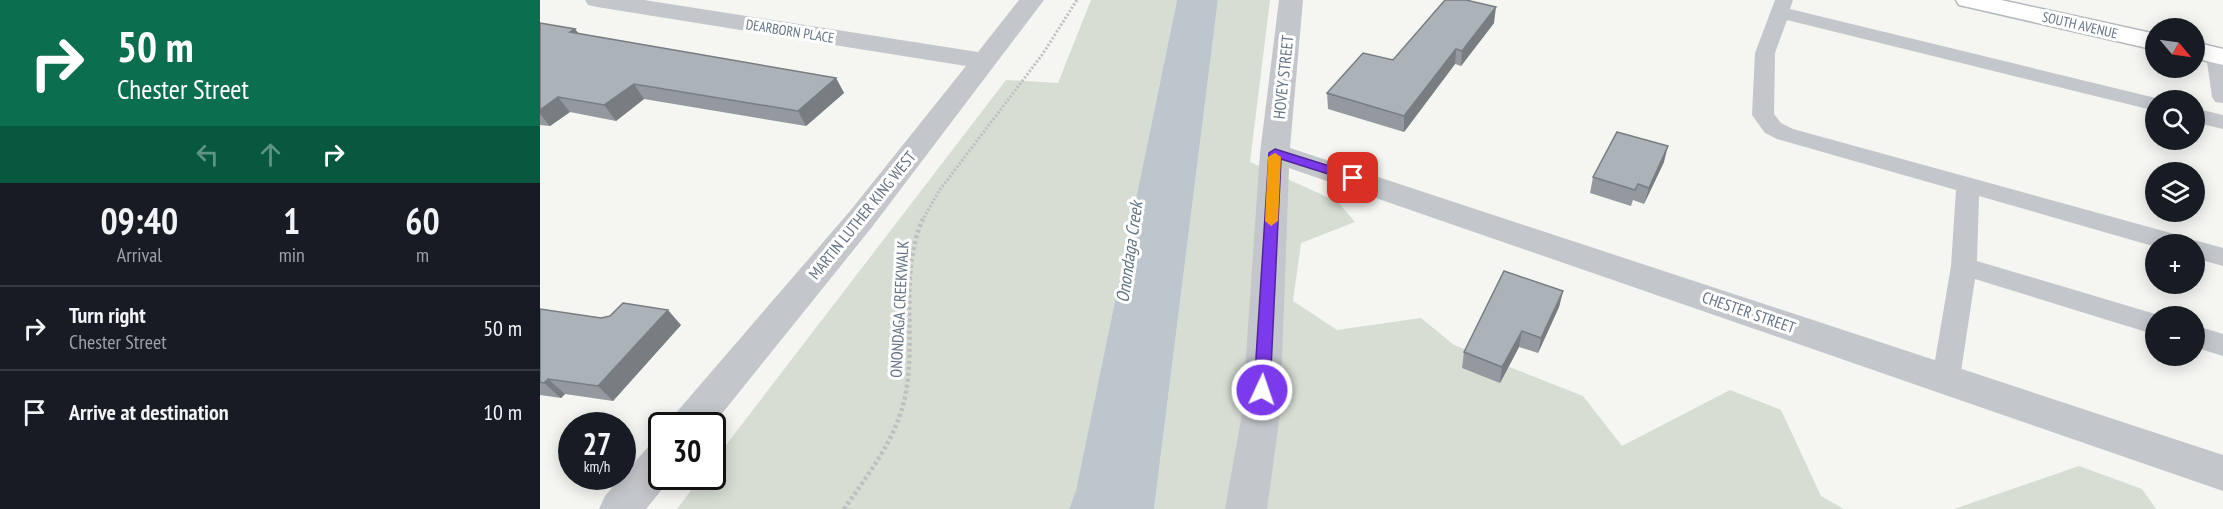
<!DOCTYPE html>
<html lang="en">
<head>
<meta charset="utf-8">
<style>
  body { margin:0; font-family:"PT Sans Narrow",sans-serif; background:#242831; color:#f1f3f6; height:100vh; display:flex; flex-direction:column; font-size:22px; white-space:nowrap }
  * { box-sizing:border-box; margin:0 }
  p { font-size:20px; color:#9ea1a6 }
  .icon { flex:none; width:33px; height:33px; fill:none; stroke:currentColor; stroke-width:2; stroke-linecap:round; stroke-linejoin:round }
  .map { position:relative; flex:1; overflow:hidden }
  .side { display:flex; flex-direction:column; background:#171b24; width:540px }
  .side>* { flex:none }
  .banner { background:#0b6e4f; color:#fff; overflow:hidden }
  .needle { width:39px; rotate:119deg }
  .controls { position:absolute; left:1605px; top:18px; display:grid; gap:12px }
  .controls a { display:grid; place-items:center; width:60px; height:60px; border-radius:50%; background:#171b24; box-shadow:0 3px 15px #0003; font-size:30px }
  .speed { position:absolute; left:18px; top:412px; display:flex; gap:12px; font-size:30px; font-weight:700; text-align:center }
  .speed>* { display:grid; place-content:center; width:78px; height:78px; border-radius:50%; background:#171b24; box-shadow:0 3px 15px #0003; line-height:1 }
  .speed small { font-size:15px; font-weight:400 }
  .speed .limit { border:3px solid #111; border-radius:9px; background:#fff; color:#111 }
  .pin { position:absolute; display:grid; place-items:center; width:51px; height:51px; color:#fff; margin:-26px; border-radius:12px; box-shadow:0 3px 9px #0006 }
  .me { position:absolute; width:66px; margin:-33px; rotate:3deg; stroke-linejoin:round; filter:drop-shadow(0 0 4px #0008) }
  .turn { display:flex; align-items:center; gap:21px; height:126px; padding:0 18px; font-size:27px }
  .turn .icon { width:78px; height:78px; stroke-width:2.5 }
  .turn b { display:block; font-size:42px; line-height:51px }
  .lanes { display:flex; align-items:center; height:57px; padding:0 18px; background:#0003; justify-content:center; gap:30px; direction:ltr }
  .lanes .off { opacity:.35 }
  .eta { display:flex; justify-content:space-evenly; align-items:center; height:102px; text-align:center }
  .eta b { font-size:36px; font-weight:700; line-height:42px }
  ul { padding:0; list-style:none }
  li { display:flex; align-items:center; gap:18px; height:84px; padding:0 18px; border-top:2px solid #363941 }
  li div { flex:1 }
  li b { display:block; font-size:22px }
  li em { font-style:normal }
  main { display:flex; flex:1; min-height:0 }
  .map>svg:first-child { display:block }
  .green { fill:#d6ddd3 }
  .water { fill:#bcc6cc }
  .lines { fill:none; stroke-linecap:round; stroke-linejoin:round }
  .secondary-casing { stroke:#b5babe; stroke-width:3 }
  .path-far1 { stroke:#bdbfc1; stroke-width:3; stroke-dasharray:2 2; stroke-linecap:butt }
  .path { stroke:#bdbfc1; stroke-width:4.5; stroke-dasharray:3 3; stroke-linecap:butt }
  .service { fill:#c3c6ca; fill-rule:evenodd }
  .minor { fill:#c3c6ca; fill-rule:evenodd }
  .secondary { fill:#fff; fill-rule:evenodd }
  .wall { fill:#93999e }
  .shaded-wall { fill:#787d81 }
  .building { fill:#abb2b8; stroke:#787d81; stroke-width:1.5 }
  .route { fill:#7c3aed; stroke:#51269a; stroke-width:1.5 }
  .slow { fill:#f59e0b }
  .labels { text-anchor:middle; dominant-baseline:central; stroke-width:6; stroke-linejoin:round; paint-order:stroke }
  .far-street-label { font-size:14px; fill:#647383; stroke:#fff }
  .street-label { font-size:16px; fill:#647383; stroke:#fff }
  .water-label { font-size:18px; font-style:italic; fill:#607580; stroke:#fff }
</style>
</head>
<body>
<main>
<section class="side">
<div class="banner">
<div class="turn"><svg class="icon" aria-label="right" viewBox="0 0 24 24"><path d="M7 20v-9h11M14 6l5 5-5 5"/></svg><div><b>50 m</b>Chester Street</div></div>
<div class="lanes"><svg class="icon off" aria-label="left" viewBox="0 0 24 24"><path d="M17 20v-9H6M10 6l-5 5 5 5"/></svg><svg class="icon off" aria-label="ahead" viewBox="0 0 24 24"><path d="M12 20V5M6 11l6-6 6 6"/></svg><svg class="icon" aria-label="right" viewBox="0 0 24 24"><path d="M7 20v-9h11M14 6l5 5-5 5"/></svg></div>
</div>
<div class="eta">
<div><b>09:40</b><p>Arrival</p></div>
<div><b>1</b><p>min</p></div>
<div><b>60</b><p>m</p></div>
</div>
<ul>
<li><svg class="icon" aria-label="right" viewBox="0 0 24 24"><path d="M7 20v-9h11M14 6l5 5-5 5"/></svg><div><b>Turn right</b><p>Chester Street</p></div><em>50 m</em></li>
<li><svg class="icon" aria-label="arrive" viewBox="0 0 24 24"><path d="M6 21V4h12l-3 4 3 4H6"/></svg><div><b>Arrive at destination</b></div><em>10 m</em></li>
</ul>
</section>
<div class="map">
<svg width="1683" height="509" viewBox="0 0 1683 509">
  <rect width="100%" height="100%" fill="#f5f6f2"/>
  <path class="green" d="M551 0H637L536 490 529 509H137L161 477H172L173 462 466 80 518 83Z
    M678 0H730L710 162 798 202 815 222 761 243 753 301 797 330 881 318 914 345 1043 396 1082 446 1190 390 1241 410 1281 496 1304 509H614Z
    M1539 466 1602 489 1616 509H1414Z"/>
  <path class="water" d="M637 0H678L614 509H529L536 490Z"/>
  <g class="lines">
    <defs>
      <path id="secondary" d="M1416 0H1461L1616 34V50L1428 7 1419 5Z
        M1654 42 1683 49V65L1654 58Z"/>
    </defs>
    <use href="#secondary" class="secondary-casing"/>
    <path class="path-far1" d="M382 221 399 191 502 55 537 0"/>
    <path class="path" d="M304 509C329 473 358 437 366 392 376 336 359 272 383 219"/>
    <path class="service" d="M1235 0H1253L1250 9 1624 100H1616V111L1247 20 1235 53 1234 114 1241 123 1253 129 1638 235 1647 238 1649 241 1654 240 1683 248V266L1654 258V244L1616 247 1439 196 1437 261 1622 316H1616V335L1435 279 1420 378 1416 386 1406 390 1396 386 1392 378 1411 266 1416 190 1237 139 1225 133 1212 115 1215 53Z
      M1676 49 1683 51V103L1675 102 1672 97 1666 55 1669 51Z
      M1654 108 1683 115V129L1654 122Z
      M1654 325 1683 334V356L1654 347Z"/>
    <path class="minor" d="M45 0H104L438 52 479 0H504L332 227 172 426H130L135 414 310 211 426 66 57 7 48 5Z
      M739 0H763L750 148 1683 455V491L749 168 740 414 727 509H685L702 414 720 153Z
      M122 442V477H132L106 509H59L65 496 108 447Z"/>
    <use href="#secondary" class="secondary"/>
  </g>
  <path class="wall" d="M0 23 35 29 39 34 296 78 304 93 266 126 104 99 76 121 30 112 10 126 0 125Z
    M954 23 921 66 915 64 864 132 788 109 787 93 853 60Z
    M1124 162 1104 204 1093 200 1091 206 1050 193 1053 177Z
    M1023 291 1019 307 998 353 979 347 960 383 922 368 924 352Z
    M0 309 61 318 141 325 73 401 25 394 21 398 0 395Z"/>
  <path class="shaded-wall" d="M956 7 954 23 921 66 922 51Z
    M35 29 46 43 30 32Z
    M916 49 915 64 864 132V116Z
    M296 78 304 93 266 126 258 111Z
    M94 84 104 99 76 121 64 105Z
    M18 97 30 112 10 126 0 114V110Z
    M1128 146 1124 162 1104 204 1109 188Z
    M1023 291 1019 307 998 353 1001 338Z
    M128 310 141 325 73 401 58 386Z
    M982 331 979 347 960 383 962 367Z
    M8 379 25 394 21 398 4 383Z"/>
  <path class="building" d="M905 0H926L956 7 922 51 916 49 864 116 787 93 823 53 853 60Z
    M0 23 35 29 30 32 296 78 258 111 94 84 64 105 18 97 0 110Z
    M1077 132 1128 146 1109 188 1098 184 1095 190 1053 177Z
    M964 271 1023 291 1001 338 982 331 962 367 924 352Z
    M83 303 128 310 58 386 8 379 4 383 0 382V309L61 318 70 316Z"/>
  <path class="route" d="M735 149 818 175 820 178 813 182 741 159 730 390 722 397 714 390 729 153Z"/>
  <path class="slow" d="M735 153 741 157 738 221 731 226 725 221 728 157Z"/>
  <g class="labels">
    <g class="far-street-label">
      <text transform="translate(1540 25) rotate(13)">SOUTH AVENUE</text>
      <text transform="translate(250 31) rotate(9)">DEARBORN PLACE</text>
    </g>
    <g class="street-label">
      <text transform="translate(743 77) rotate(-84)">HOVEY STREET</text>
      <text transform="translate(322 215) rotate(-51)">MARTIN LUTHER KING WEST</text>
      <text transform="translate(359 309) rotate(-87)">ONONDAGA CREEKWALK</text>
      <text transform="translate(1209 312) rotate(19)">CHESTER STREET</text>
    </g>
    <g class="water-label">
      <text transform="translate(589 252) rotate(-82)">Onondaga Creek</text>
    </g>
  </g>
</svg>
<div class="controls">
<a><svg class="needle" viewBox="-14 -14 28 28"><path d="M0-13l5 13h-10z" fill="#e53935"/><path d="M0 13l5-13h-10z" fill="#9ea1a6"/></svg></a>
<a><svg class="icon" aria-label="search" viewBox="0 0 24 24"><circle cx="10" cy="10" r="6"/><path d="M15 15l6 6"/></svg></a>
<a><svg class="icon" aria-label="layers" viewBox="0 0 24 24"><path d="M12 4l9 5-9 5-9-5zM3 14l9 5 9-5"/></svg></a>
<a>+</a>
<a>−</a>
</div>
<div class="speed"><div>27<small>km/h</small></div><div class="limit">30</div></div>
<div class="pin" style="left:813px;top:178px;background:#d93025"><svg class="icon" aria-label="arrive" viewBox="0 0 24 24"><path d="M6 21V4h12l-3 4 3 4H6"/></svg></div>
<svg class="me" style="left:722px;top:390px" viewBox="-20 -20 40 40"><circle r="17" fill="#7c3aed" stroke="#fff" stroke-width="3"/><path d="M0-11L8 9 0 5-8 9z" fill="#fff"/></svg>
</div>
</main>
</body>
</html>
